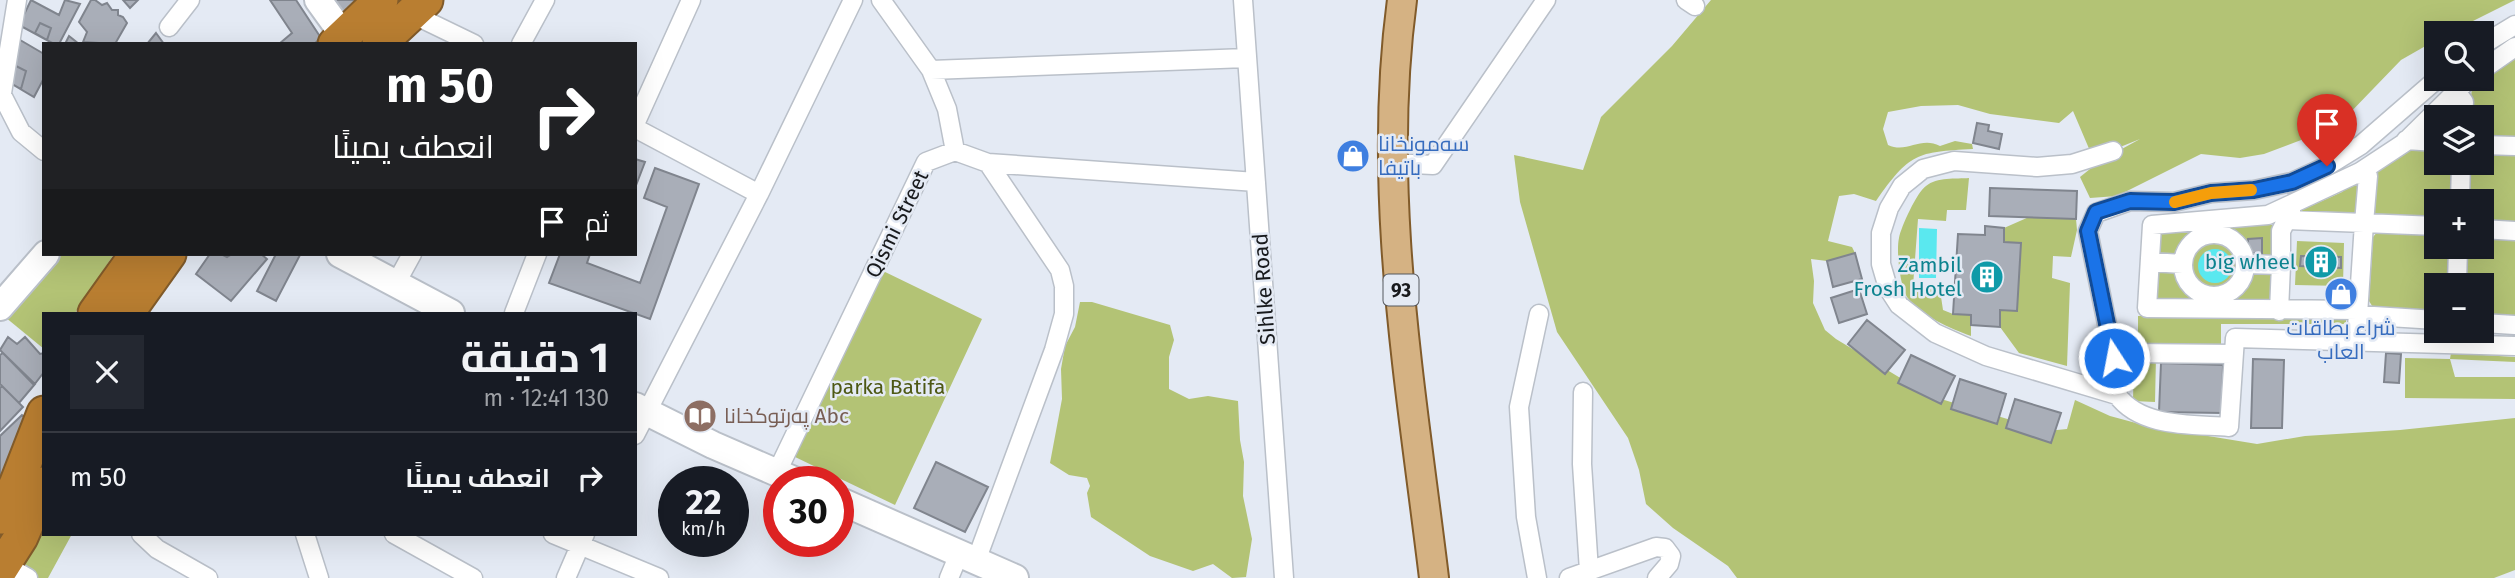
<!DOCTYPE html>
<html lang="ar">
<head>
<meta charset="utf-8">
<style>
  body { margin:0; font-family:"Fira Sans",Cairo,sans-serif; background:#242831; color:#f1f3f6; direction:rtl; height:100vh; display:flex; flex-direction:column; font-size:26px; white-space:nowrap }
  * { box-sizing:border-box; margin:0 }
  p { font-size:23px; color:#9ea1a6 }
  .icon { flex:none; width:38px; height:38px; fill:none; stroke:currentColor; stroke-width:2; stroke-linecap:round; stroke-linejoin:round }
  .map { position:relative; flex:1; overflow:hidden; direction:ltr }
  .drawer { position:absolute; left:42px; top:312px; width:595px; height:224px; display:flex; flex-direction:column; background:#171b24; border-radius:0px; box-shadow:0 7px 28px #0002; direction:rtl }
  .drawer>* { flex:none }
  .banner { position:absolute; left:42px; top:42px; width:595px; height:214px; border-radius:0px; box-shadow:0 7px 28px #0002; direction:rtl; background:#202124; color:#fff; overflow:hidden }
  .fabs { position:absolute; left:2424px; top:21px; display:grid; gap:14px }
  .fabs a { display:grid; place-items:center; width:70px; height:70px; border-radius:0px; background:#171b24; box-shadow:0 7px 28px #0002; font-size:35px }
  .speed { position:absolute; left:658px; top:466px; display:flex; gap:14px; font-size:35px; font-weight:700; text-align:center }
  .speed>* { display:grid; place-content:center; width:91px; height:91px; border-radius:50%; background:#171b24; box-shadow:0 7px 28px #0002; line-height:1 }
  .speed small { font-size:18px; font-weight:400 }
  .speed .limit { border:10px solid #d22; background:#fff; color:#111 }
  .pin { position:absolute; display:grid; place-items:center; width:60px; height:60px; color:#fff; margin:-72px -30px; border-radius:50% 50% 50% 0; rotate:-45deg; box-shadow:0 0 7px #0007 }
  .pin .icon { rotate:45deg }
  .me { position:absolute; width:77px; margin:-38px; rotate:349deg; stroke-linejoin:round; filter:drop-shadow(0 0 5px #0008) }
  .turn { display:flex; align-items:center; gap:24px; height:147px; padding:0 28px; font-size:32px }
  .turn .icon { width:91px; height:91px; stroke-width:2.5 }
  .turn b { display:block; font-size:49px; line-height:60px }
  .then { display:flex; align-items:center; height:66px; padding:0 28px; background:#0003; gap:14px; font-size:26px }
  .round { display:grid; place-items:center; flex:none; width:74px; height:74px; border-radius:0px; background:#242831 }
  .summary { display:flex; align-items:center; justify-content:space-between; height:119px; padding:0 28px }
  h1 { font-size:42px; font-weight:700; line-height:52px }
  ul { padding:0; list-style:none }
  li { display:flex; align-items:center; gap:21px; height:91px; padding:0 28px; border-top:2px solid #363941 }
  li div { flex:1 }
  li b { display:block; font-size:26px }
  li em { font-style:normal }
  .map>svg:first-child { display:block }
  .green { fill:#b3c375 }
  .water { fill:#5ae8ef }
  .building { fill:#a9aeb8; stroke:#80858e; stroke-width:2 }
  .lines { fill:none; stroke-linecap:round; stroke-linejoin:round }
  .street-casing { stroke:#bac0c9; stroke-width:21 }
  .secondary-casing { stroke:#bac0c9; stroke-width:30 }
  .primary-casing { stroke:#815b2a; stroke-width:32 }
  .highway-casing { stroke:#815b2a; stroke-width:37 }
  .street { stroke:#fff; stroke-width:18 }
  .secondary { stroke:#fff; stroke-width:26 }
  .primary { stroke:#d5b283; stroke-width:28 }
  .highway { stroke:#b97e31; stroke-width:33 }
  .route-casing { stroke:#114b97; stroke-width:18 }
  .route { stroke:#1a73e8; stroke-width:12 }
  .slow { stroke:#f59e0b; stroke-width:12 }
  .labels { text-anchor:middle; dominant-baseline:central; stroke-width:5; stroke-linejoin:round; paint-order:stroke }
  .shield { fill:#e4eaf4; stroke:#55585e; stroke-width:2 }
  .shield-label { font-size:19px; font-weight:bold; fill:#181a1d }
  .shop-label { font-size:21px; fill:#366cbe; stroke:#e4eaf4; text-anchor:start }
  .street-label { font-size:21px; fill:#181a1d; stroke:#e4eaf4 }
  .culture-label { font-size:21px; fill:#0d838f; stroke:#e4eaf4; text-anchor:end }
  .park-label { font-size:21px; fill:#4d5814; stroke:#e4eaf4 }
  .education-label { font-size:21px; fill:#785e54; stroke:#e4eaf4; text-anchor:start }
</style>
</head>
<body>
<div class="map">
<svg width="2515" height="578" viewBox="0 0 2515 578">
  <rect width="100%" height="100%" fill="#e4eaf4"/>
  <path class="green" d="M1711 0H2515L2449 33H2436V40L2401 60 2345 118 2309 137 2264 154 2240 158 2201 154 2117 196 2090 198 2080 177 2100 161 2140 139 2093 158 2073 111 2059 123 1990 114 1958 105 1921 106 1888 112 1883 129 1888 145C1907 154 1920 136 1940 146L1955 141 1972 144 1973 149C1916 152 1910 153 1876 201L1854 194 1839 196 1828 241 1852 247 1855 253 1827 261 1811 259 1814 281 1813 303 1825 330 1836 339 1902 379 1941 399 2047 431 2067 429 2075 400 2110 416 2147 426 2257 444 2305 436 2400 430 2515 418V570L2494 578H1737L1728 566 1673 528 1646 504 1639 470 1628 438 1557 332 1520 202 1514 155 1583 170 1601 117 1672 46Z
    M2515 57V137H2482V117H2469L2472 88 2489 72Z
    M2406 147 2436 149V163H2455L2453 201H2436V218L2376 216 2371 210 2378 167Z
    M2482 153 2515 155V223L2482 220V201H2469L2471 163H2482Z
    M1969 178 1966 210H1947L1946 221 1918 219 1913 286 1940 290 1943 310 1953 314 1971 315V336C1949 328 1922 316 1907 297 1900 286 1896 251 1899 238 1901 227 1917 192 1926 186 1937 177 1956 179 1969 178Z
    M2353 182 2359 184 2358 214 2301 213 2302 210 2342 192Z
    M2029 217 2076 219 2077 230 2071 257 2053 256 2052 278 2070 283 2067 366 2019 353 2000 327V310L2017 311 2021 244 2004 242V228Z
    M2222 225H2275L2274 258H2249L2248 253 2262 252V239H2248V247L2222 230Z
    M2209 227 2187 239 2178 256 2155 257 2157 231Z
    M2379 230 2436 232V247H2448V285H2436V313L2374 309 2369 301 2373 237Z
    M2482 235 2515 236V317L2482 315V285H2463L2466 247H2482Z
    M2297 241 2344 243 2343 286 2295 285Z
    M2191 265a24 24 0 1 1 48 0a24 24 0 1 1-48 0Z
    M57 254H114L75 313H44V349L5 317Z
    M881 270 982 319 895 505 793 456Z
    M2156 271 2178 272 2184 286 2203 301 2153 299Z
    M2274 272V303L2222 304 2223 300 2236 294 2250 275Z
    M1080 302H1092L1170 325 1174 340 1169 357V389L1189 399 1208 396 1238 401 1240 440 1244 462 1243 496 1252 539 1246 577 1232 578 1213 564 1193 571 1150 556 1091 517 1087 493 1090 486 1087 478 1069 475 1050 463 1062 399 1061 369 1065 346 1075 327Z
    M2138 316H2346V324H2221V349L2138 348Z
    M2451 353 2515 357V362L2450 359 2455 377H2515V399L2405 398V358L2450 359Z
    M2134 356 2156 357 2155 402 2133 401Z
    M44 526V534H72L48 578H38L18 568Z"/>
  <path class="water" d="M1919 228 1937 229 1936 278H1919Z
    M2198 266a17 17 0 1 1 34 0a17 17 0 1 1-34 0Z"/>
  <path class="building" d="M31 0 59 15 65 0 80 4 59 44H54L19 25Z
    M91 0H95L102 5 107 3 112 10H118V15L123 17 127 23 115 44 83 42 87 32 79 22Z
    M123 0H138L130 8Z
    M270 0H296L321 38 314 44H279L292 33Z
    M334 0H368L347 20Z
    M40 23 51 28 47 40 35 33Z
    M156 33 164 44H147Z
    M69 36 79 44H65Z
    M15 37 44 54V78L34 97 7 81Z
    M10 63 26 71 21 89 7 81Z
    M1977 123 1989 125 1988 131 2002 134 1999 149 1973 143Z
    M635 159 645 162 635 188Z
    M655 168 699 184 650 319 549 283 560 254H590L587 263 640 283 667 207 644 198Z
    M1990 188 2077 191 2076 219 1989 216Z
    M1985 226 2004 228V242L2021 243 2017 311 2000 310V327L1971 325V315L1953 314 1958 234 1985 235Z
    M2262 238V253H2248V239Z
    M1855 253 1862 279 1833 287 1827 261Z
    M210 254H221L227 257 232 254H261L267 259 231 301 196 274Z
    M276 254 300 255 276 301 257 291Z
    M2301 256 2341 257V268L2300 266Z
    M1859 289 1867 314 1839 323 1831 298Z
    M1867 320 1905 350 1885 374 1848 344Z
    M8 337 17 344 25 337 40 354 44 353V372L34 385 0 350Z
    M3 353 35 384 19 403 0 384V355Z
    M2386 353 2401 354 2399 383 2384 382Z
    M1911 355 1955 376 1941 404 1898 383Z
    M2253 359 2284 360 2282 428H2251Z
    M2161 363 2223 365 2222 413 2159 412Z
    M1960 379 2006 394 1997 424 1951 409Z
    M2 386 23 407 0 431V388Z
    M2015 399 2061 413 2051 443 2006 428Z
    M22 415 29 419 0 497V436Z
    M936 462 988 487 965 532 914 508Z"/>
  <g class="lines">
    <defs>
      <path id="street" d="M881 0 931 70 947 109 955 151
        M1243 0 1284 578
        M1686 0 1695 6
        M412 14 474 44
        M169 27 190 0
        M521 44 545 0
        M2482 45 2515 25
        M931 70 1246 58
        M2482 70 2515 47
        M0 91 21 132 44 151
        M2456 91 2464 102 2463 117
        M2 93 17 0
        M635 124 691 0
        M635 128 759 194
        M2406 140 2436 142
        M2482 145 2515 146
        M2113 151 2072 164 2037 167 1954 161 1923 169 1902 186 1889 208 1881 233V264L1888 288 1899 305 1935 333 1986 356 2117 395C2141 428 2192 424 2229 427L2235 338 2515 346
        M1392 163 1433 165 1546 0
        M2356 174 2368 176 2364 223 2436 226
        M2460 201 2461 163
        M2287 220 2364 223 2358 315
        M2482 229 2515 231
        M2183 265a31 31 0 1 1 62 0a31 31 0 1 1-62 0Z
        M2150 262 2183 264
        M2245 264 2281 265 2279 311
        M2281 265V231L2291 211
        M395 285 412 254
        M2457 285 2458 247
        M2358 310 2147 308 2152 225 2268 215 2296 202 2360 172 2404 143 2469 79
        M514 313 537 254
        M2482 323 2515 325
        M2357 326 2358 315 2436 320
        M2129 353 2234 354
        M1583 392 1582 464 1589 571
        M2117 395 2119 383 2088 231 2096 213 2130 201 2174 202 2211 193 2254 190 2292 182 2327 166 2361 145 2437 79
        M635 435 759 194 853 0
        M777 472 926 162 955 151 988 163 1256 182
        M141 534 157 549 208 578
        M305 534 319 578
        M394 534 473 578
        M553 534 659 578
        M976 561 1054 350 1064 314V286L1060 270 988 163
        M5 565 28 578
        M566 578 585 534
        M949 578 959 554
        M1537 578 1526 517 1519 407 1539 314
        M1569 578 1656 547 1665 548 1671 556 1669 564 1657 578"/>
      <path id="secondary" d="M318 0 344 36
        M340 254 451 313
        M0 307 46 254
        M635 406 713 445 796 481
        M838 500 1015 578"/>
      <path id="primary" d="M1402 0C1376 192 1411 387 1434 578"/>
      <path id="highway" d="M335 44 381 0
        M379 44 426 0
        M95 313 137 254
        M127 313 169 254
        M0 517 16 485 44 413
        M0 570 21 537 44 484"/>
    </defs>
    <use href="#street" class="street-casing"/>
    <use href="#secondary" class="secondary-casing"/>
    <use href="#primary" class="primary-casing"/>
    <use href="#highway" class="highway-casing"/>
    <use href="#street" class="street"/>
    <use href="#secondary" class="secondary"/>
    <use href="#primary" class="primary"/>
    <use href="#highway" class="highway"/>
  </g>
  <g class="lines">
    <defs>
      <path id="route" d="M2114 358 2088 231 2096 212 2130 201 2174 202 2211 193 2254 190 2292 182 2327 166"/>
    </defs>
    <use href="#route" class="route-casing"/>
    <use href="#route" class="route"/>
    <path class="slow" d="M2175 202 2211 193 2251 190"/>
  </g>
  <defs>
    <symbol id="shop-disc" viewBox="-11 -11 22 22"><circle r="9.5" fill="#3f7fe0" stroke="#e4eaf4"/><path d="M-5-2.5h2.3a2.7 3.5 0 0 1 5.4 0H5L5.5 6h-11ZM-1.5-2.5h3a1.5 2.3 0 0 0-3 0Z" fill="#fff"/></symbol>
    <symbol id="building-disc" viewBox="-11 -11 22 22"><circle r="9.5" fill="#0f9aa8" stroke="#e4eaf4"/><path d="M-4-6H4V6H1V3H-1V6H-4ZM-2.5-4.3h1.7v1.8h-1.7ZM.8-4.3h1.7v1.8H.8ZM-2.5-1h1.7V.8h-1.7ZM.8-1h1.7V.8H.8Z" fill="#fff"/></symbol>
    <symbol id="library-disc" viewBox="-11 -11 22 22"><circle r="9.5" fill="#8d6e63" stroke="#e4eaf4"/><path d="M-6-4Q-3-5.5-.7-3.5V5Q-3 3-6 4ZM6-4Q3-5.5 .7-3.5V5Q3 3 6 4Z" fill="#fff"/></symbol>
  </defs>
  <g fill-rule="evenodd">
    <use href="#shop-disc" x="1334" y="137" width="38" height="38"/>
    <use href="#building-disc" x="2302" y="243" width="38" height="38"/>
    <use href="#building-disc" x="1968" y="258" width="38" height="38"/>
    <use href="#shop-disc" x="2322" y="275" width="38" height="38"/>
    <use href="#library-disc" x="681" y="397" width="38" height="38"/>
  </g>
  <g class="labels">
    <rect class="shield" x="1383.5" y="274.5" width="35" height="31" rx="5"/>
    <g class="shield-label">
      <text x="1401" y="290">93</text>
    </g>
    <g class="shop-label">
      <text x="1378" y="144">سه‌مونخانا<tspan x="1378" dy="24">باتيفا</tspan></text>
      <text x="2341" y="328" text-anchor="middle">شراء بطاقات<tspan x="2341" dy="24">العاب</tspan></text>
    </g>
    <g class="street-label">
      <text transform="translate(897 224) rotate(-64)">Qismi Street</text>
      <text transform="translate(1264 289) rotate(-94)">Sihlke Road</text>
    </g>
    <g class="culture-label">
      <text x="2296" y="262">big wheel</text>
      <text x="1962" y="265">Zambil<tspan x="1962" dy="24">Frosh Hotel</tspan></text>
    </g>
    <g class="park-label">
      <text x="888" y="387">parka Batifa</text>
    </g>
    <g class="education-label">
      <text x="724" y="416">په‌رتوكخانا Abc</text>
    </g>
  </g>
</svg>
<div class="fabs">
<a><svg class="icon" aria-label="search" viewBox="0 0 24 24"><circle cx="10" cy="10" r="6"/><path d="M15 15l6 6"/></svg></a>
<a><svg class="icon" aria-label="layers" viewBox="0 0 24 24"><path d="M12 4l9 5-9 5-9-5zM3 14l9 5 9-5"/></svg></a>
<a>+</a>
<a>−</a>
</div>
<div class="speed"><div>22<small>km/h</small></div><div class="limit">30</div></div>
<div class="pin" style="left:2327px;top:166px;background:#d93025"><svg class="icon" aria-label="arrive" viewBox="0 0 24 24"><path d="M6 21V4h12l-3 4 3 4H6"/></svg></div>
<svg class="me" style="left:2114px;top:358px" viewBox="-20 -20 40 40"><circle r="17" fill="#1a73e8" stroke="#fff" stroke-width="3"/><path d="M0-11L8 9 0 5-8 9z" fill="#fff"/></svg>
<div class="banner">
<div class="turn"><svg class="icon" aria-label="right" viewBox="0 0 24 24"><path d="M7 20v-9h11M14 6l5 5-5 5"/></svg><div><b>50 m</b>انعطف يمينًا</div></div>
<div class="then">ثم<svg class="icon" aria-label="arrive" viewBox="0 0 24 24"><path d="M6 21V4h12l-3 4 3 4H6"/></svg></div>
</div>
<section class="drawer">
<div class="summary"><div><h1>1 دقيقة</h1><p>130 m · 12:41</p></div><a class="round"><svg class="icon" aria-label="close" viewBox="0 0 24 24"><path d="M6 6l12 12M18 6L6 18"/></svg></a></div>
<ul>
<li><svg class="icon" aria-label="right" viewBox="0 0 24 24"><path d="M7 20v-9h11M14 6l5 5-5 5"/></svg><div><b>انعطف يمينًا</b></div><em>50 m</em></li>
</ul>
</section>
</div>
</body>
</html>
